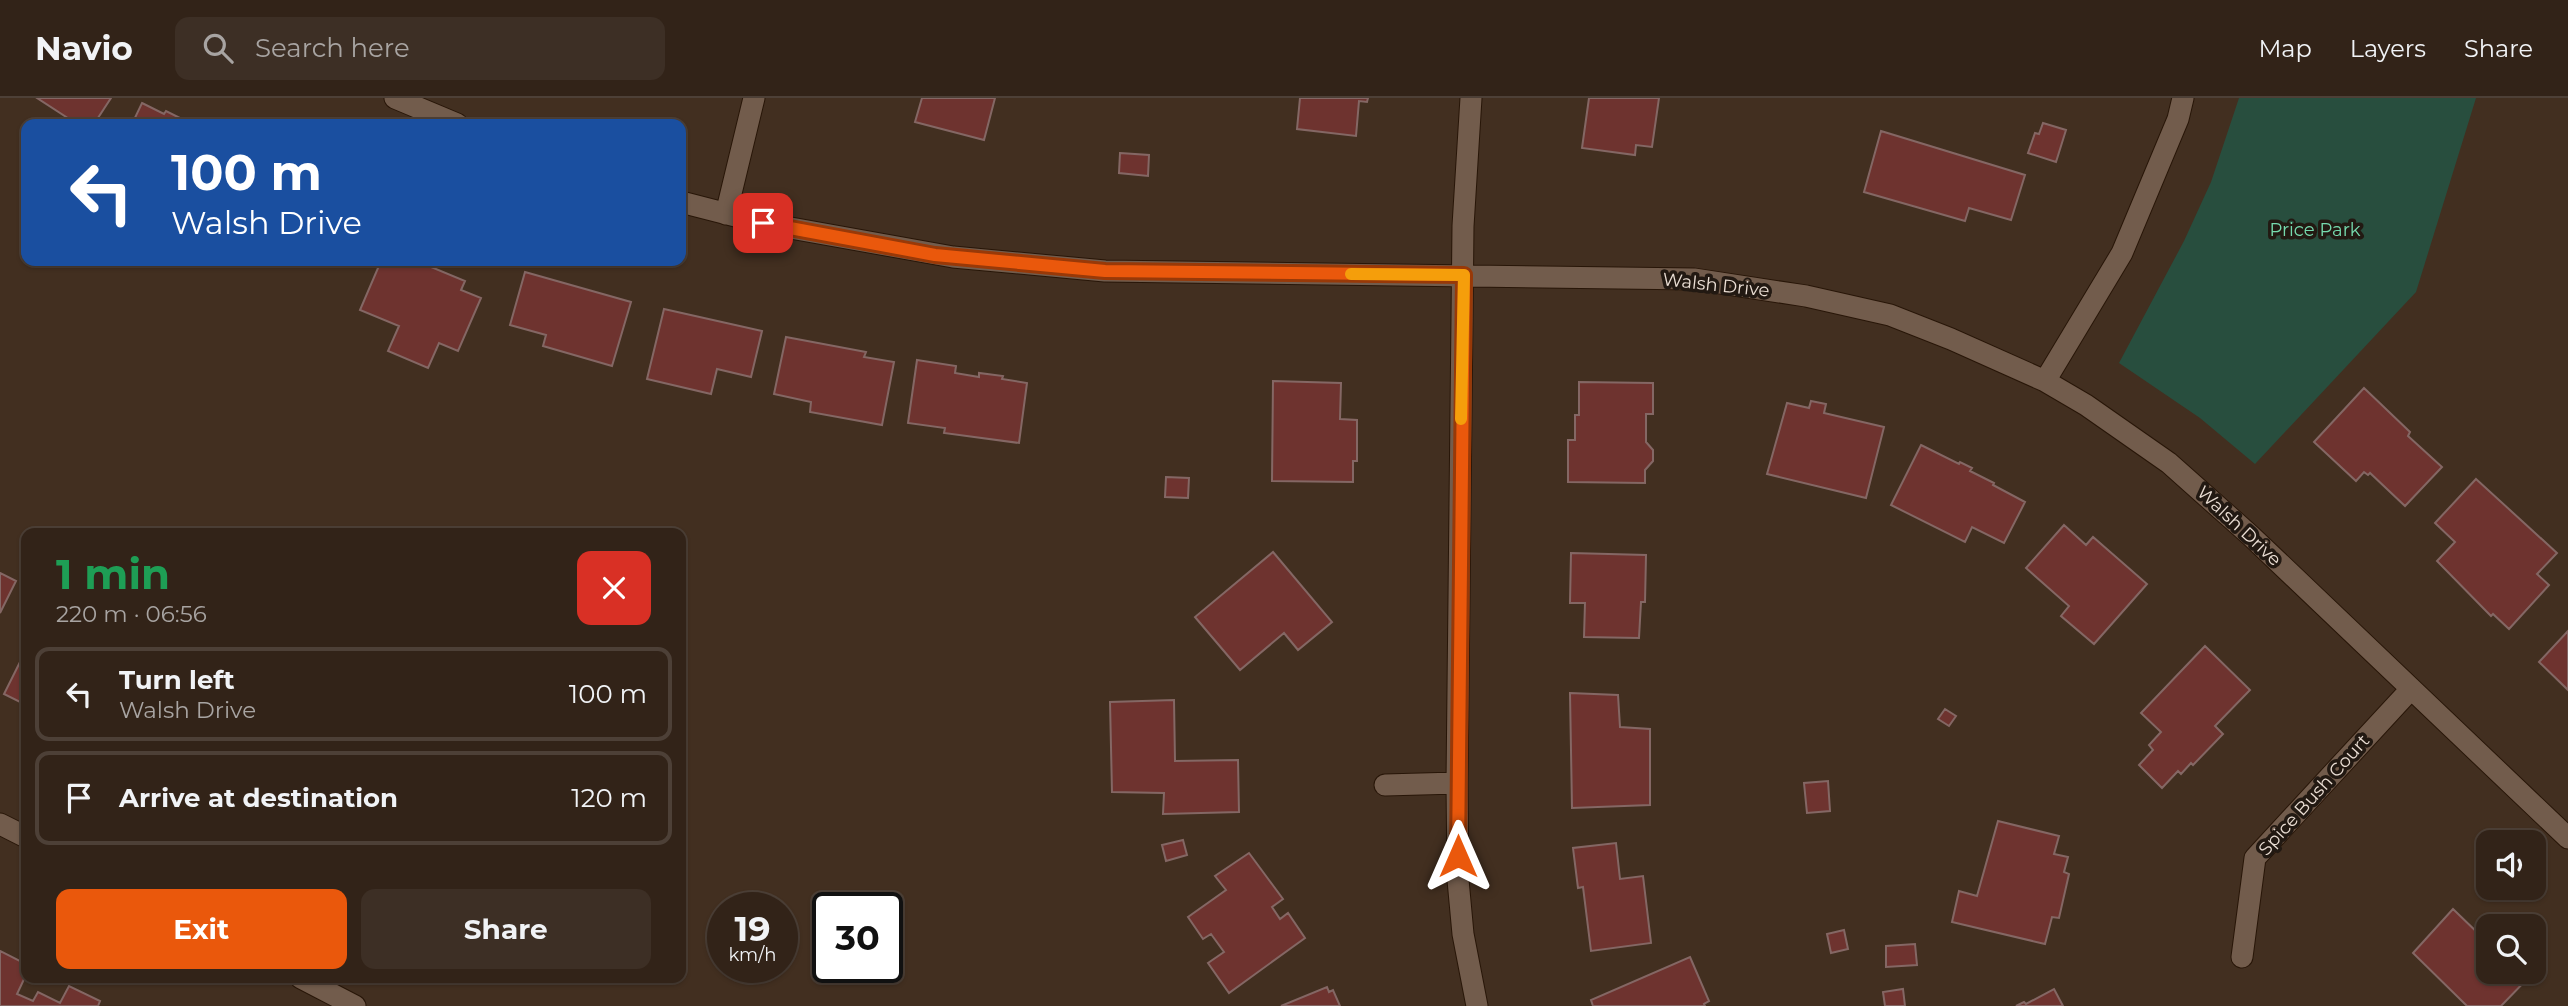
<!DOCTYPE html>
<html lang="en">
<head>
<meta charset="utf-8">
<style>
  body { margin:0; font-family:Montserrat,sans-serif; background:#3d2f25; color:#f1f3f6; height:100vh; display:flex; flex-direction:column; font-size:26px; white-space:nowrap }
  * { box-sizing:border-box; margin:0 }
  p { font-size:23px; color:#a8a4a2 }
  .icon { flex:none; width:38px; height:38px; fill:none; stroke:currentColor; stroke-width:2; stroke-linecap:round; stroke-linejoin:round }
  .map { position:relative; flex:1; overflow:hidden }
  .sheet { position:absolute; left:21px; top:430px; width:665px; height:455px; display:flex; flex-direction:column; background:#322318; border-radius:14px; box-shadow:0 2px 5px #0004,0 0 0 2px #4d4037 }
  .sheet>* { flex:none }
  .guide { position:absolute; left:21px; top:21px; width:665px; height:147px; border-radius:14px; box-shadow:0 2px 5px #0004,0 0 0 2px #4d4037; background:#1a4fa0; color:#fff; overflow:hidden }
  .fabs { position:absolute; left:2476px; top:732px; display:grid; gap:14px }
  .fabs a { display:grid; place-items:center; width:70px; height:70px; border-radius:14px; background:#322318; box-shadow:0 2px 5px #0004,0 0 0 2px #4d4037; font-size:35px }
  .speed { position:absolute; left:707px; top:794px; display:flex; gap:14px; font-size:35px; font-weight:700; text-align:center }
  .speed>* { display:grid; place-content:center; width:91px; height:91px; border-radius:50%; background:#322318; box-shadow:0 2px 5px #0004,0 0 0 2px #4d4037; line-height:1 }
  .speed small { font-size:18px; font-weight:400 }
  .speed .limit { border:4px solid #111; border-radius:10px; background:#fff; color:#111 }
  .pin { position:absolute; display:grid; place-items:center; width:60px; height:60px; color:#fff; margin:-30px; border-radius:14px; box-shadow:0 4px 10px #0006 }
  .me { position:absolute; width:77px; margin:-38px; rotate:0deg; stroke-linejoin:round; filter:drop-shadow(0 0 5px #0008) }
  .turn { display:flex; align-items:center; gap:24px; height:147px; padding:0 35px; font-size:32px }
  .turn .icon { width:91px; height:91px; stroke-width:2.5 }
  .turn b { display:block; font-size:49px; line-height:60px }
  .round { display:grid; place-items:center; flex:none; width:74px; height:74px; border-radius:14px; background:#3d2f25 }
  .head { display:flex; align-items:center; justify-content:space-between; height:119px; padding:0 35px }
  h1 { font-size:42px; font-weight:700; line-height:52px; color:#1e9e55 }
  .primary-button { display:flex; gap:14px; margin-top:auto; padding:14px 35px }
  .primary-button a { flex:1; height:80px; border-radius:14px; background:#ea580c; color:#fff; font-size:28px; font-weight:700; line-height:80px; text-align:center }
  .primary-button a+a { background:#3d2f25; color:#f1f3f6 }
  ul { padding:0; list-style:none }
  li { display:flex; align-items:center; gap:21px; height:94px; margin:0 14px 10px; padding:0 21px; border:4px solid #4d4037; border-radius:14px }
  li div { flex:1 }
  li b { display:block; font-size:26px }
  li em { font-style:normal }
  header { display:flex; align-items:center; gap:42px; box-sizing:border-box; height:98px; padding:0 35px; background:#322318; border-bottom:2px solid #4d4037 }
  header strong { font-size:33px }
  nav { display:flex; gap:38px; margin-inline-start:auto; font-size:24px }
  .search { width:490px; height:63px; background:#3d2f25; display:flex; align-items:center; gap:18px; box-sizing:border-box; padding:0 24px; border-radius:14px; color:#a8a4a2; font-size:26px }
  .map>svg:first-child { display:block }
  .green { fill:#284e3e }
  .building { fill:#6e332f; stroke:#846764; stroke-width:2 }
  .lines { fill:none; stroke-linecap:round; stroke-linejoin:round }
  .street-casing { stroke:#281608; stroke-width:23 }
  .street { stroke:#725c4c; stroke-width:21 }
  .route-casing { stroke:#983908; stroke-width:18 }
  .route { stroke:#ea580c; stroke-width:12 }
  .slow { stroke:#f59e0b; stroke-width:12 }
  .labels { text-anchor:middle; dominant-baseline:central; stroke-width:7; stroke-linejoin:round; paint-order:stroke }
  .park-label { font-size:18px; fill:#76daae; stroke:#221912 }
  .street-label { font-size:18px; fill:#eaded4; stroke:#221912 }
</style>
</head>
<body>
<header>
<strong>Navio</strong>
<div class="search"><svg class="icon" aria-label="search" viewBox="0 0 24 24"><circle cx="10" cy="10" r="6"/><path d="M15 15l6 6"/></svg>Search here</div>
<nav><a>Map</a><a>Layers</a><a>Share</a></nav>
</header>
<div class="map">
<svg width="2568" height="908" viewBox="0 0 2568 908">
  <rect width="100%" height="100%" fill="#422f20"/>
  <path class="green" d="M2239 0H2476L2416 194 2255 366 2200 320 2119 265 2184 143 2211 84Z"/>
  <path class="building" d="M37 0H111L94 26H77Z
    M922 0H995L984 42 915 24Z
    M1300 0H1368L1367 4 1359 3 1356 38 1297 31Z
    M1589 0H1659L1652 49 1636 47 1635 57 1582 50Z
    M142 5 164 16 166 13 188 24 187 26H132Z
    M2043 25 2066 32 2056 64 2028 55 2035 35 2039 36Z
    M1881 33 2025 77 2011 122 1969 110 1965 123 1864 94Z
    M1120 55 1149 57 1148 78 1119 75Z
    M381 163H434L431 169 465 183 461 192 481 200 458 253 439 245 428 270 388 253 399 228 360 212Z
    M525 174 631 204 612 268 543 248 546 237 510 227Z
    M664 211 762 233 751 279 717 271 711 296 647 281Z
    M786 239 866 254 864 259 894 264 882 327 810 314 811 304 774 296Z
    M917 262 956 268 955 275 979 279V275L1003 278 1002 281 1027 285 1019 345 944 335 945 330 908 325Z
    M1273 283 1341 285 1340 321 1357 322V363H1353V384L1272 383Z
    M1579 284 1653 285V316H1646V344L1653 352V363L1645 372V385L1568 384V342H1575V317H1579Z
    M2364 290 2410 334 2408 338 2442 369 2405 408 2370 375 2368 377 2364 374 2356 383 2314 344Z
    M1811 303 1826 306 1824 315 1884 329 1866 400 1767 376 1787 305 1809 310Z
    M1921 347 1959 366 1960 364 1972 370 1970 373 1994 385 1993 387 2025 404 2004 445 1972 429 1965 444 1891 407Z
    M1166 379 1189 380 1188 400 1165 399Z
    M2476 381 2557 455 2537 476 2549 487 2509 531 2493 516 2491 518 2437 463 2455 444 2435 425Z
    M2064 427 2086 447 2093 439 2147 486 2094 546 2061 518 2069 508 2026 470Z
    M1273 454 1332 524 1298 552 1284 535 1240 572 1195 519Z
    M1571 455 1646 457 1645 504H1641L1639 540 1584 539 1585 505H1570Z
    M0 475 16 483 0 515Z
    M2568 533V592L2539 564Z
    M2205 548 2250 592 2215 628 2223 636 2193 667 2191 665 2181 676 2178 673 2162 690 2139 667 2153 652 2149 647 2161 634 2141 615Z
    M26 552V607L4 596Z
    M1570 595 1618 597 1620 629 1650 631V707L1572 710Z
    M1174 602 1175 663 1238 662 1239 714 1163 716 1164 695 1112 694 1110 604Z
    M1945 611 1956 618 1949 628 1938 621Z
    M1828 683 1830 713 1807 715 1804 685Z
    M1998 723 2059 738 2054 756 2068 759 2064 774 2069 776 2059 820 2052 819 2045 846 1952 824 1959 793 1977 798Z
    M1183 742 1187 757 1166 763 1162 747Z
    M1616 745 1620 781 1643 778 1651 845 1591 853 1583 789 1578 790 1573 750Z
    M1249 755 1283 801 1272 809 1280 821 1288 815 1305 840 1229 895 1208 865 1224 854 1211 836 1203 841 1188 819 1226 792 1215 778Z
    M2453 811 2482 839 2484 837 2488 841V873H2529L2532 876 2501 908H2467L2413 855Z
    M1844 832 1848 851 1831 855 1827 836Z
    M1915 846 1917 867 1886 869V848Z
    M0 853 26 866V877L17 896 33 903 38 894 60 905 69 888 100 903 98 908H0Z
    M1690 859 1709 903 1704 906 1705 908H1593L1591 902Z
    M1327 889 1329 894 1333 892 1340 908H1281Z
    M1903 891 1905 908H1885L1883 894Z
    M2054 891 2063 908H2016L2024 904 2026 906Z"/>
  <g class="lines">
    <defs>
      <path id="street" d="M395 0 457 26
        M1471 0 1463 128 1457 685 1458 782 1463 836 1477 908
        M681 104 763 125 953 159 1105 173 1694 181 1806 198 1890 217 1951 241 2045 283 2086 307 2169 365 2251 438 2568 740
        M726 116 754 0
        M2045 283 2122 155 2178 21 2183 0
        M1385 687 1457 685
        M0 726 26 739
        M2242 859 2255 760 2411 591
        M301 880 355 908"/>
    </defs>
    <use href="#street" class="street-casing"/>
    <use href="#street" class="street"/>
  </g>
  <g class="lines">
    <defs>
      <path id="route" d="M763 125 935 157 1105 173 1464 177 1458 758"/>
    </defs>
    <use href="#route" class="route-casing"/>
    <use href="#route" class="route"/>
    <path class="slow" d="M1351 176 1464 177 1461 321"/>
  </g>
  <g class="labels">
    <g class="park-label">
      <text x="2315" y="132">Price Park</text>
    </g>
    <g class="street-label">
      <text transform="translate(1716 187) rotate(6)">Walsh Drive</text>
      <text transform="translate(2239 428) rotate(43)">Walsh Drive</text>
      <text transform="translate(2314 697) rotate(-48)">Spice Bush Court</text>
    </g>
  </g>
</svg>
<div class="fabs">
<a><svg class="icon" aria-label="sound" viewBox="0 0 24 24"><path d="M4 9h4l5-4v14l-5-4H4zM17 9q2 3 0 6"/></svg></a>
<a><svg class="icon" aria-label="search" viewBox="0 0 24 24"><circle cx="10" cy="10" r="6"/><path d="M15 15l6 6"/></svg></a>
</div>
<div class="speed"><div>19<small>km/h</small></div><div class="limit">30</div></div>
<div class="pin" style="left:763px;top:125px;background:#d93025"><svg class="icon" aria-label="arrive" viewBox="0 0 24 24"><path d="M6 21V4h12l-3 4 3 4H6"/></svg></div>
<svg class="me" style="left:1458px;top:758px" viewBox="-20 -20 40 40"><path d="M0-17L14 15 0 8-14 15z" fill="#ea580c" stroke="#fff" stroke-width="4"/></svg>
<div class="guide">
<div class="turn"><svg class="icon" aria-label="left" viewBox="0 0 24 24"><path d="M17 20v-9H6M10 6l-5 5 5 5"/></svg><div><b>100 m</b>Walsh Drive</div></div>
</div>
<section class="sheet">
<div class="head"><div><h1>1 min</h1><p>220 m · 06:56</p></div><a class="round" style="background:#d93025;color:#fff"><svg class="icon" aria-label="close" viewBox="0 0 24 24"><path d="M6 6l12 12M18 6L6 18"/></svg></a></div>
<ul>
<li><svg class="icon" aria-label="left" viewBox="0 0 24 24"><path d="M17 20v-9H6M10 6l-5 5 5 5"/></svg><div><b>Turn left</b><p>Walsh Drive</p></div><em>100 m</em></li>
<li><svg class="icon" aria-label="arrive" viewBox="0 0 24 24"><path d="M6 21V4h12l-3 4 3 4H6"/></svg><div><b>Arrive at destination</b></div><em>120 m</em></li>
</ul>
<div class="primary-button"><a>Exit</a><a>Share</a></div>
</section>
</div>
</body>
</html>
